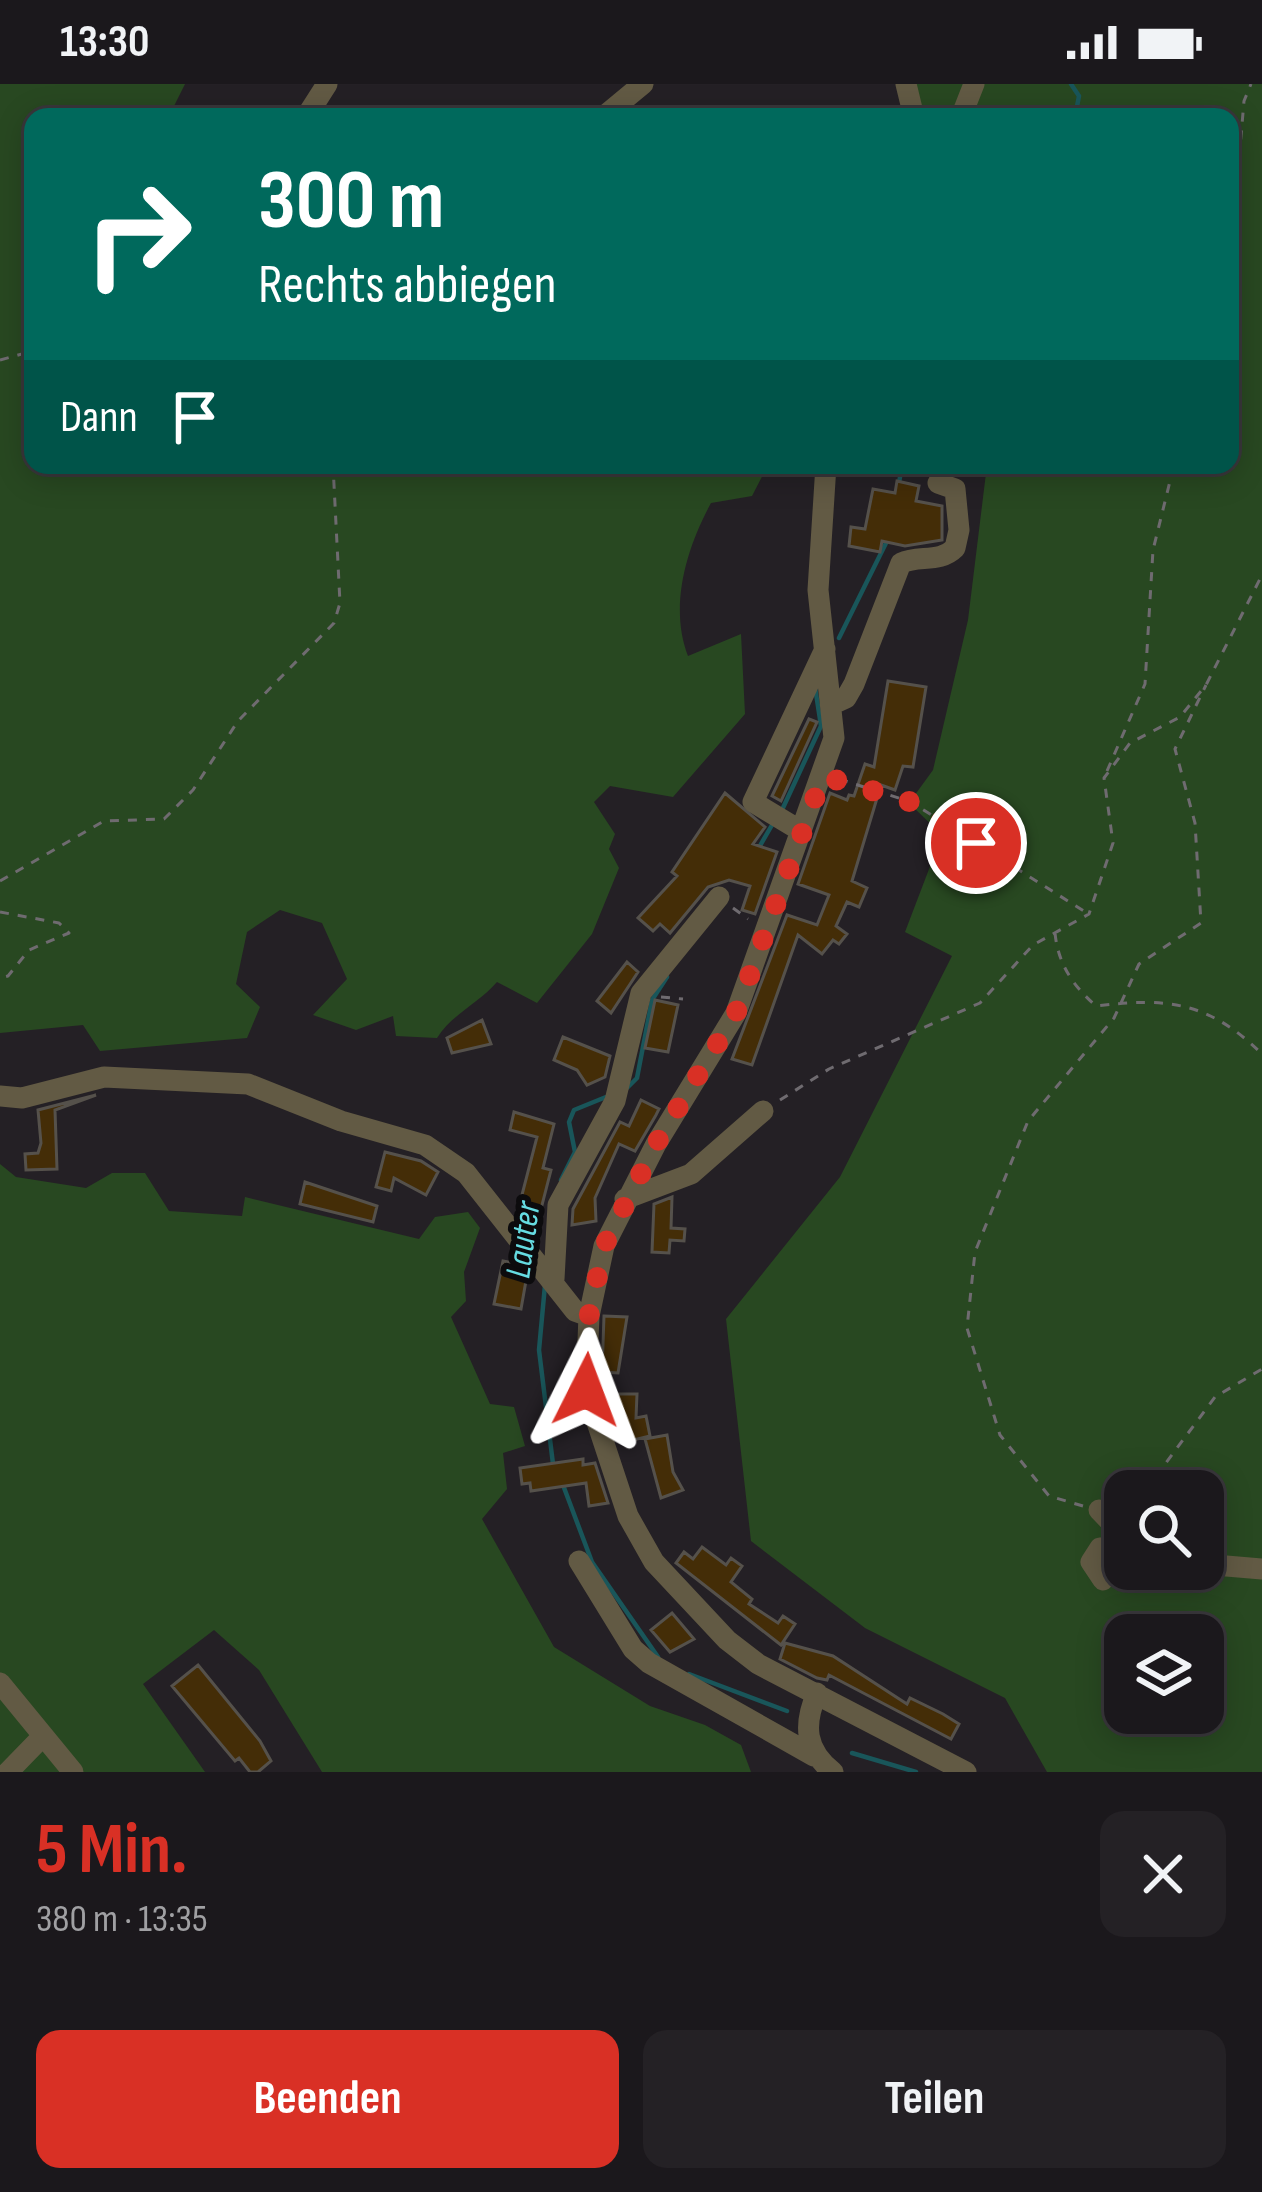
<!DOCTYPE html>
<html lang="de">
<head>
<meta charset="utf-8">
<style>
  body { margin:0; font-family:"Sofia Sans Condensed",sans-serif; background:#242125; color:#f1f3f6; height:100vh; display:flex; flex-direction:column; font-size:45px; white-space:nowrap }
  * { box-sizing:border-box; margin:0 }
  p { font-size:39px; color:#a0a0a3 }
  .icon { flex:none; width:66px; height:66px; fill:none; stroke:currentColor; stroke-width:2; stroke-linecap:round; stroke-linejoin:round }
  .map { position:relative; height:1688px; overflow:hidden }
  .sheet { display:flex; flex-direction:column; background:#1b181c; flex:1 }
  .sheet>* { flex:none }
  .hud { position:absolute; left:24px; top:24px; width:1215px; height:366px; border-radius:24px; box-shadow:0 6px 30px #0003,0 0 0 3px #39373b; background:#00695c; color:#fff; overflow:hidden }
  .buttons { position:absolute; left:1104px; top:1386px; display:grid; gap:24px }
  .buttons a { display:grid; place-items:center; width:120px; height:120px; border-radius:24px; background:#1b181c; box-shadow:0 6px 30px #0003,0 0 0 3px #39373b; font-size:60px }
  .pin { position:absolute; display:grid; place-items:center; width:102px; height:102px; color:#fff; margin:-51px; border:6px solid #fff; border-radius:50%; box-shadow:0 3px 12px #0007 }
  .me { position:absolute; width:132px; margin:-66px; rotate:3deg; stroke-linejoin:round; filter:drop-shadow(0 0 9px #0008) }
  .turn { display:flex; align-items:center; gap:42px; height:252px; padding:0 36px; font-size:54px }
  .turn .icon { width:156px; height:156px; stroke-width:2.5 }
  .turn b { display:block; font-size:84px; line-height:102px }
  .then { display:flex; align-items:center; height:114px; padding:0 36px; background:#0003; gap:24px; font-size:45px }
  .round { display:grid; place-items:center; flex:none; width:126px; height:126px; border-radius:24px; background:#242125 }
  .head { display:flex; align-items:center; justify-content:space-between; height:204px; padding:0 36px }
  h1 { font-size:72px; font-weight:700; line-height:90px; color:#d93025 }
  .cta { display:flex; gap:24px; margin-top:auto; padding:24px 36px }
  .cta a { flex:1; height:138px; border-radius:24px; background:#d93025; color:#fff; font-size:48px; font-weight:700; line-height:138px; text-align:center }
  .cta a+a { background:#242125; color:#f1f3f6 }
  .status { display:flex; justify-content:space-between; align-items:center; height:84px; padding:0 60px; background:#1b181c; direction:ltr }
  .status svg { height:33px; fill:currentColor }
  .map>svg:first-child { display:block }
  .green { fill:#284821; fill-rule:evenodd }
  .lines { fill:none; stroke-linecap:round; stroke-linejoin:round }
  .stream { stroke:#19565a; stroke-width:4.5 }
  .building { fill:#442d07; stroke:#55514b; stroke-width:3 }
  .path { stroke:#6f6b70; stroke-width:3; stroke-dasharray:9 9; stroke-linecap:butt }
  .minor { stroke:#625a44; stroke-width:21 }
  .route { stroke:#d93025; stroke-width:21; stroke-dasharray:0 37.8 }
  .labels { text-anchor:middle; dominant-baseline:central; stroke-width:12; stroke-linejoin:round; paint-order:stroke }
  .water-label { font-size:36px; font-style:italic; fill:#66dce2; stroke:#0c0b0d }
</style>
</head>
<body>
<div class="status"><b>13:30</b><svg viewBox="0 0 49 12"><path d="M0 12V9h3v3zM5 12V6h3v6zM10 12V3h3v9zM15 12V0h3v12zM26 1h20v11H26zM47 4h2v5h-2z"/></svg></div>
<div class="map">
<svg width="1262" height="1688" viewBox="0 0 1262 1688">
  <rect width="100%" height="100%" fill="#242025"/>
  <path class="green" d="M0 0H185L172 26 177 33H33V381H768L752 412 711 419C686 465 669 523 688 572L741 550 745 630 673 713 610 702 594 718 615 750 609 765 619 784 592 850 537 919 497 898C478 920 452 930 437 954L396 952 393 932 356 946 313 931 347 895 322 839 280 826 247 848 236 900 260 923 247 954 100 967 83 941 0 949Z
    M906 0H1262V1688H1047L1005 1614 865 1544 751 1457 726 1235 840 1093 952 872 905 848 942 751 909 719 933 686 968 536 987 381H1230V33H914ZM1125 1407H1203V1485H1125ZM1125 1551H1203V1629H1125Z
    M0 1080 16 1093 86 1104 112 1089H145L169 1127 242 1132 245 1113 419 1155 435 1133 468 1128 480 1144 464 1188 466 1217 451 1233 490 1320 514 1323 525 1362 503 1369 507 1405 482 1435 554 1563 650 1622 705 1641 741 1661 751 1688H322L259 1586 214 1546 143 1600 205 1688H0Z"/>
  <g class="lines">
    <path class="stream" d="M1071 0 1079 12 1075 33
      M899 399 902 381
      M839 554 887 457
      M782 726 821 642 815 603
      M757 767 772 741
      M627 1004 637 994 652 916 667 893
      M561 1096 575 1068 569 1038 574 1026 606 1013
      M545 1201 539 1266 553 1380
      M563 1401 592 1478 658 1573
      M689 1590 787 1627
      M852 1669 916 1688"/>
  </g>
  <path class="building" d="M897 397 919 402 916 417 942 422V456L905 462 882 457 880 468 849 462 851 443 865 445 873 405 895 409Z
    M888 597 926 603 913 683 903 682 895 706 881 701 852 797 867 804 859 823 847 818 836 842 847 850 839 860 833 856 822 870 798 851 752 981 732 975 787 831 817 841 829 811 798 800 830 709 847 716 849 711 854 712 865 680 874 683Z
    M809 635 817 638 781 717 772 712Z
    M725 709 765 743 753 760 777 768 755 830 742 826 750 802 729 796 708 803 670 849 660 840 653 847 638 834 677 792 672 788Z
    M627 878 638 888 611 929 597 917Z
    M655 916 678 921 668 968 645 964Z
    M482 936 491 960 452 969 447 954Z
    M563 953 610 972 605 993 587 1001 577 986 554 976Z
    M96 1011 55 1026 57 1085 26 1086 25 1070 38 1069 41 1059 38 1026Z
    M641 1016 659 1025 656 1031 635 1067 619 1060 595 1114 596 1137 572 1141 573 1125 620 1038 629 1042Z
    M514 1028 554 1040 543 1084 551 1086 535 1148 517 1130 537 1053 510 1046Z
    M385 1068 421 1077 438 1088 426 1111 394 1094 391 1107 376 1103Z
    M305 1098 377 1122 373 1138 300 1120Z
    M672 1113 671 1144 685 1145 684 1157 670 1156 669 1169 652 1168 654 1120Z
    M503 1177 519 1180 527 1191 521 1225 494 1220Z
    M604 1232 627 1233 618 1289 602 1288Z
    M616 1310H637L636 1334 646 1332 650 1352 625 1358Z
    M667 1351 673 1388 683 1406 661 1414 645 1355Z
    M583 1375V1381L595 1379 608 1419 589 1422 586 1399 531 1407 530 1399 522 1400 520 1384Z
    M702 1463 726 1481 731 1474 742 1482 731 1498 752 1515 749 1520 778 1539 783 1532 795 1540 781 1561 676 1479 684 1468 693 1475Z
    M672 1529 694 1555 670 1568 651 1546Z
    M785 1559 833 1572 907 1620 910 1614 943 1630 959 1640 951 1655 829 1591 827 1596 817 1594 780 1575Z
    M198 1581 260 1657 271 1677 258 1688H250L239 1674 235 1677 172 1602Z"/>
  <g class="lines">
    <path class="path" d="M1230 181 1244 17 1251 0
      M0 276 33 267
      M1107 687 1145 600 1153 466 1174 381
      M839 695 911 718 1087 829
      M0 797 104 737 164 735 193 706 238 637 334 539 340 519 333 381
      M733 824 748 835
      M0 828 59 839 69 849 29 866 8 892 0 894
      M1055 849C1058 879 1072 901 1096 922 1168 913 1209 918 1262 970
      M661 913 683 915
      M780 1016 829 985 980 919 1033 861 1089 830 1113 759 1104 694 1130 659 1180 633 1206 601 1262 491
      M1145 1407 1215 1313 1262 1285
      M1083 1422 1049 1412 1000 1351 967 1244 975 1168 1028 1037 1114 934 1139 880 1201 839 1195 739 1175 665 1206 601"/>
    <path class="minor" d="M906 0 914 33
      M306 33 327 0
      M603 33 643 0
      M961 33 974 0
      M826 381 818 506 834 654 736 929 656 1060 604 1162 589 1232 586 1305 628 1432 654 1478 727 1556 758 1580 966 1688
      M833 620 846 614 854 600 901 479C919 471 940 479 955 464L959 446 955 405 938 399
      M801 747 753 718 825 565
      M0 1012 22 1014 104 993 248 1000 341 1037 425 1061 466 1089 575 1227 589 1232
      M625 1115 691 1090 763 1027
      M554 1195 558 1121 615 1017 641 909 719 813
      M1099 1426 1125 1453
      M579 1477 633 1565 649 1579 814 1672
      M1203 1480 1262 1485
      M1103 1496 1091 1478 1100 1464 1125 1463
      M0 1599 73 1688
      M817 1609C803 1641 805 1666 833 1688
      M8 1688 43 1652"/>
  </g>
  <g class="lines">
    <path class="route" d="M586 1306 589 1232 604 1162 656 1060 736 929 823 692 911 718 976 759"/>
  </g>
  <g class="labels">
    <g class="water-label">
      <text transform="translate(524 1156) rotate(-82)">Lauter</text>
    </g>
  </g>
</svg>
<div class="buttons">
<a><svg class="icon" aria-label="search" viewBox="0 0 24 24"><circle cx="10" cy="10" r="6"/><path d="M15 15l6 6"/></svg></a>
<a><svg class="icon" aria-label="layers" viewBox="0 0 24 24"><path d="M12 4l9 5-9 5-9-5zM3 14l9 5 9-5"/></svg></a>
</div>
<div class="pin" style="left:976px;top:759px;background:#d93025"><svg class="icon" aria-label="arrive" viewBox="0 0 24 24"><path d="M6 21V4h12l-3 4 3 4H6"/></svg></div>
<svg class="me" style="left:586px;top:1306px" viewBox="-20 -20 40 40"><path d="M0-17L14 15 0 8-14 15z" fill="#d93025" stroke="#fff" stroke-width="4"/></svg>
<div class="hud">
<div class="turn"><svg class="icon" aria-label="right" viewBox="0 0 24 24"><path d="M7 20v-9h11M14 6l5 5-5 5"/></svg><div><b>300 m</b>Rechts abbiegen</div></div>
<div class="then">Dann<svg class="icon" aria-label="arrive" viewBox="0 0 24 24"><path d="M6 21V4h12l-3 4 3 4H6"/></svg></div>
</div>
</div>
<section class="sheet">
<div class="head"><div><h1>5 Min.</h1><p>380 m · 13:35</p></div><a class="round"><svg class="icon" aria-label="close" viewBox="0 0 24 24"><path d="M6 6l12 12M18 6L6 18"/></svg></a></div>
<div class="cta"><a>Beenden</a><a>Teilen</a></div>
</section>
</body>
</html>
